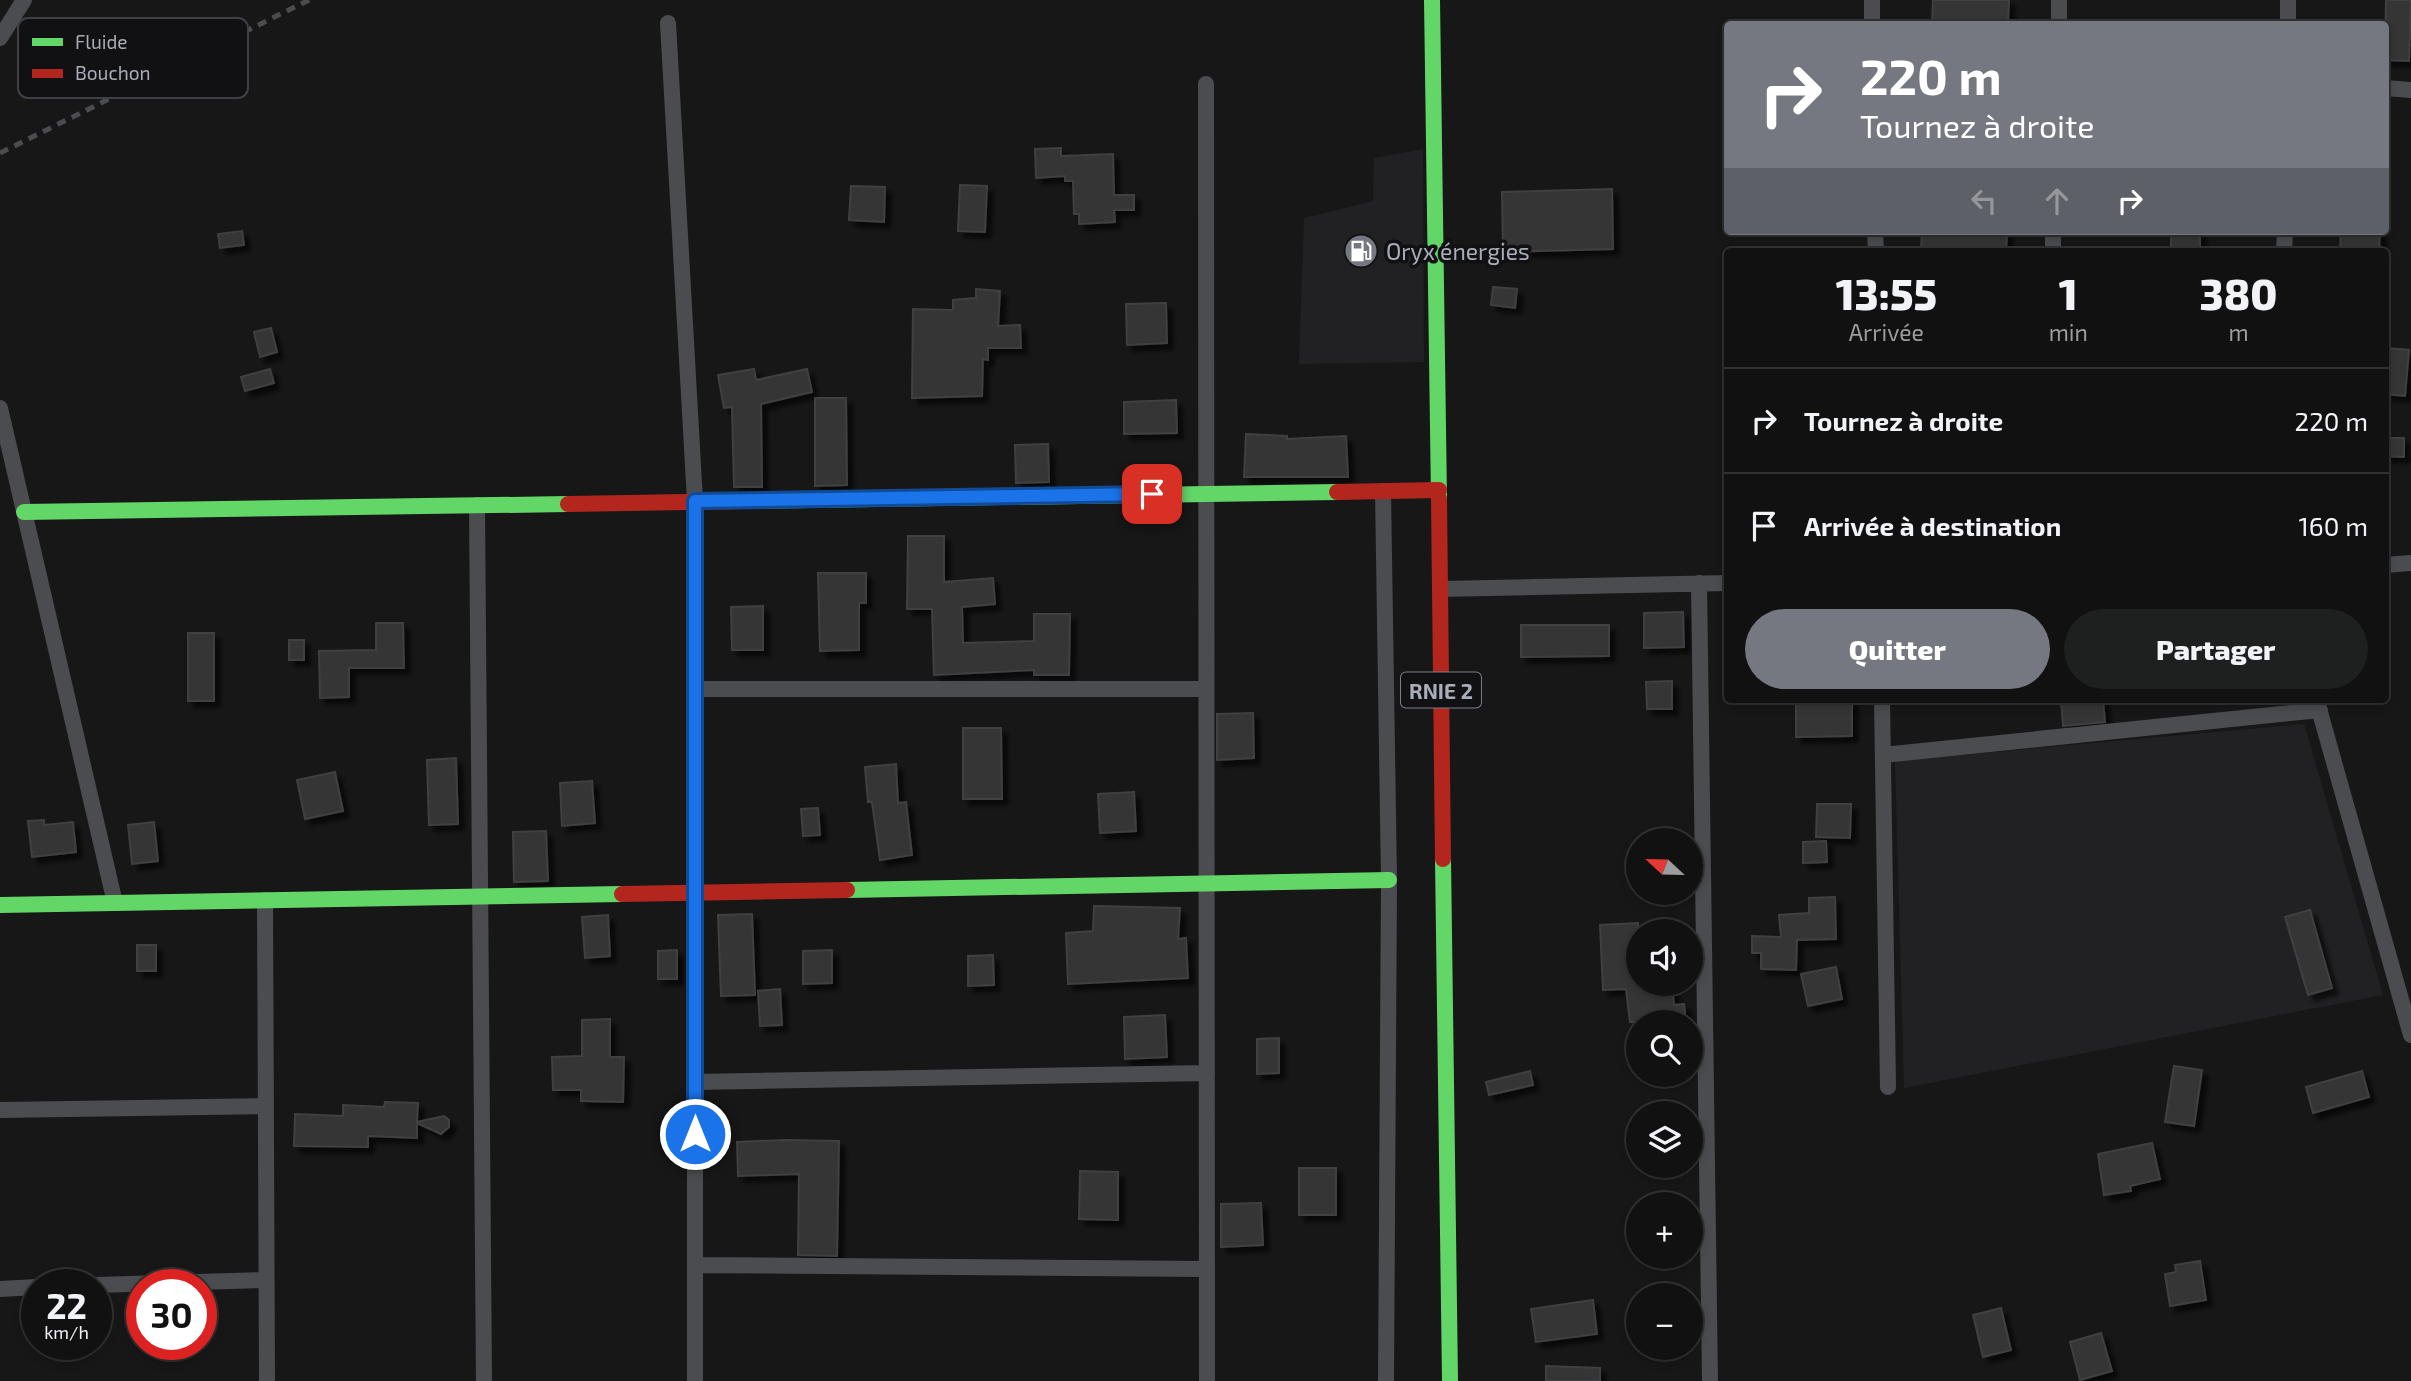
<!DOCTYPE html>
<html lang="fr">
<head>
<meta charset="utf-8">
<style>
  body { margin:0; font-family:"Exo 2",sans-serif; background:#1e1f1f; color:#f1f3f6; height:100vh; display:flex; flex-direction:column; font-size:26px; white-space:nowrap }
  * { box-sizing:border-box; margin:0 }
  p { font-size:23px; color:#9c9d9f }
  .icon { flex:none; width:38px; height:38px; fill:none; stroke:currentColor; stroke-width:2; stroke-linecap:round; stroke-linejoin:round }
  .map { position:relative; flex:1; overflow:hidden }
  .details { position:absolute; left:1724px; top:248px; width:665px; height:455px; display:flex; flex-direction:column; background:#111; border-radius:7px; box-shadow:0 4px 10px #0003,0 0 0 2px #303131 }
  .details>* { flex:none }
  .banner { position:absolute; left:1724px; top:21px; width:665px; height:214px; border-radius:7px; box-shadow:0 4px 10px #0003,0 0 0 2px #303131; background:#757880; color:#fff; overflow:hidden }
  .needle { width:46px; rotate:292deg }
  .fabs { position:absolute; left:1626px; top:828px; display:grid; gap:14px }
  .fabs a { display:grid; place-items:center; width:77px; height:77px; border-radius:50%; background:#111; box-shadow:0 4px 10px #0003,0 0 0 2px #303131; font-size:35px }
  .speed { position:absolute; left:21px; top:1269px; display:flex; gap:14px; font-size:35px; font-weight:700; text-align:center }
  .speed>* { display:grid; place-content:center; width:91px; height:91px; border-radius:50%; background:#111; box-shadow:0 4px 10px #0003,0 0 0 2px #303131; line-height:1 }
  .speed small { font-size:18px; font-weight:400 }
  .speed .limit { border:10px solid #d22; background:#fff; color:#111 }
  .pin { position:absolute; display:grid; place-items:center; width:60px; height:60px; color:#fff; margin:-30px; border-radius:14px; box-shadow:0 4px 10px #0006 }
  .me { position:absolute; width:77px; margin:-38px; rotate:0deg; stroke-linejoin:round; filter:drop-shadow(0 0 5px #0008) }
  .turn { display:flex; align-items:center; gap:24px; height:147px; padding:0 21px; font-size:32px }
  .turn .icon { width:91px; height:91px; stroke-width:2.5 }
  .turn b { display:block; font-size:49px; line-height:60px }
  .lanes { display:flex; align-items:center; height:66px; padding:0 21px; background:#0003; justify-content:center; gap:35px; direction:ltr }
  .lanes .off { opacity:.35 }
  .eta { display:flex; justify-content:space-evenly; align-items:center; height:119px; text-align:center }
  .eta b { font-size:42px; font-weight:800; line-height:49px }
  .button { display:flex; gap:14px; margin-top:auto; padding:14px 21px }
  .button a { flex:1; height:80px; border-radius:42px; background:#757880; color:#fff; font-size:28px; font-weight:800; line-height:80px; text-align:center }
  .button a+a { background:#1e1f1f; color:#f1f3f6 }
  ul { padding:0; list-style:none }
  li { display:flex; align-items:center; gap:21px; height:105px; padding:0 21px; border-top:2px solid #303131 }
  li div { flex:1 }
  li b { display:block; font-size:26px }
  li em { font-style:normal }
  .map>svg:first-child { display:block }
  .built { fill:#212123 }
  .building { fill:#353536; stroke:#3f4043; stroke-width:2; filter:url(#shadow) }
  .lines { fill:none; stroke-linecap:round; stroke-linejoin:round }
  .street { stroke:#4b4c50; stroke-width:16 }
  .fast { stroke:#63d668; stroke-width:16 }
  .jam { stroke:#b3261e; stroke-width:16 }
  .rail { stroke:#4b4c4f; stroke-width:5; stroke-dasharray:9 7; stroke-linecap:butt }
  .route-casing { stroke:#114b97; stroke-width:18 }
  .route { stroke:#1a73e8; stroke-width:12 }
  .labels { text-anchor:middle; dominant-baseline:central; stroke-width:7; stroke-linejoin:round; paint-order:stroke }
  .shield { fill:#111113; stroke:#7b7e86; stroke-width:2 }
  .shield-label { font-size:21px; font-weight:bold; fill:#a8adb8 }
  .poi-label { font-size:23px; fill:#a8adb8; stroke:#111113; text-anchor:start }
  .key { fill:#111113; stroke:#3e4045; stroke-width:2 }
  .key-label { font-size:19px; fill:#a8adb8 }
</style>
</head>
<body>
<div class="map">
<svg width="2411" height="1381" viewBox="0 0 2411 1381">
  <defs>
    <filter id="shadow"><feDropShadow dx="6" dy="6" stdDeviation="2" flood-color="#0009"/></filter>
  </defs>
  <rect width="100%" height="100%" fill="#171717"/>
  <path class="built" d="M1423 149 1424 362 1299 364 1304 218 1373 201 1374 158Z
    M2304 724 2383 995 1904 1088 1895 761Z"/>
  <path class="building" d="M1933 0H2009L2008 22H1932Z
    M2386 0H2411L2409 61 2385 60Z
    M1061 148V156L1113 154 1114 195H1134V210H1114L1115 222 1079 224V214H1074L1073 181H1065V176L1036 178 1035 149Z
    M960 185 987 186 985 232 958 231Z
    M851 186 885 187 884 222 849 220Z
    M1612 189 1613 249 1503 252 1502 192Z
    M242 231 244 245 220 248 218 234Z
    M1922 231H2007L2006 252H1921Z
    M2171 231H2200V252H2171Z
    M2341 231H2380L2379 252H2340Z
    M1493 287 1517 289 1515 308 1491 305Z
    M976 289 1000 291 998 326 1020 325 1021 348H988V360L983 359 982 396 912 398 913 309 953 310V300L976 298Z
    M1166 303 1167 343 1127 345 1126 304Z
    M271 328 277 352 260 357 254 332Z
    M2385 348 2409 350 2405 396 2385 394Z
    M270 369 274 383 245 391 241 377Z
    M754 369 756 380 807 369 812 392 761 404 762 487H734L732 407 724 408 718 375Z
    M815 398H846L847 485 815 486Z
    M1176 400 1177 433 1124 434V402Z
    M1246 434 1287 436V439L1346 436 1348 477H1244Z
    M2385 438H2404V457L2385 456Z
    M1048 444 1049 482 1016 483 1015 445Z
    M908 536H944V582L993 578 995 604 962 607 963 643 1034 641V614H1070L1069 675H1034V670L934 675 932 609H907Z
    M818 573H866V603H859V650L820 651Z
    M763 606V650H732L731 607Z
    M1683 612 1684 647 1644 648V613Z
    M376 623H403L404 668H349V697L320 698 319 651 376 650Z
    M1521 625H1609V656L1521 657Z
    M188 633H214V701H188Z
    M289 640H304V660H289Z
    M1672 681V709H1647L1646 682Z
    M1796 700H1852V736L1796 737Z
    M2061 700H2103L2105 722 2063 726Z
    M1253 713 1254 758 1217 760V714Z
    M963 728H1001L1002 799H963Z
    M456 758 458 824 429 825 427 760Z
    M896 764 898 803 906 802 912 855 880 860 872 802H868L865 767Z
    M335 772 343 811 305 819 297 780Z
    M592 781 595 823 562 826 560 783Z
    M1134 792 1136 831 1100 833 1098 794Z
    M1817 804H1851L1850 838 1816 837Z
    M818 808 820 835 803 836 801 809Z
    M44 820V825L73 822 76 852 32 857 28 821Z
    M154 822 158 861 132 864 128 825Z
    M546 831 548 881 514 882 513 832Z
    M1826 841 1827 862 1803 863V842Z
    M1835 897 1836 939 1797 940 1796 970 1761 969V953H1752V936L1781 937 1779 915 1809 913V898Z
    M1094 906 1180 908 1178 939 1186 938 1188 978 1068 984 1066 933 1093 931Z
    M2310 910 2332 988 2308 995 2285 917Z
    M752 914 755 995 721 996 718 915Z
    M608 915 610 956 585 958 582 917Z
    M1638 923V984H1672L1674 1005 1684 1004 1686 1022H1630L1626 989 1603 990 1600 925Z
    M137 945H156V971H137Z
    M677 950V979H658V951Z
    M832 950V983L803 984V951Z
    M993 955 994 985 968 986V956Z
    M1836 967 1842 999 1808 1006 1801 974Z
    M780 989 782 1025 760 1026 758 991Z
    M1165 1015 1167 1057 1125 1059 1124 1017Z
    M610 1019V1057H624L623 1102 581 1101V1090H553L552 1057 582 1056V1020Z
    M1279 1038V1073L1257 1074V1039Z
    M2174 1066 2202 1070 2194 1126 2165 1122Z
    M1530 1071 1533 1085 1489 1095 1486 1082Z
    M2362 1071 2369 1097 2313 1113 2306 1087Z
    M385 1102 418 1103 417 1122 444 1116 449 1120V1127L441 1134 417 1123V1138L368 1136V1147L294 1146 295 1114 343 1116V1105L384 1107Z
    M785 1140 839 1141 837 1256 798 1255 799 1174 738 1176 737 1142Z
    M2152 1143 2160 1179 2130 1186 2131 1191 2104 1195 2098 1154Z
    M1299 1168H1336V1215H1299Z
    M1080 1171 1118 1172V1220L1079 1219Z
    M1261 1203 1263 1245 1221 1247V1204Z
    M2200 1261 2206 1300 2170 1306 2165 1274 2176 1272 2175 1265Z
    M1593 1300 1597 1334 1536 1342 1531 1309Z
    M2001 1308 2011 1350 1983 1357 1973 1315Z
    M2101 1333 2112 1371 2080 1380 2070 1342Z
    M1546 1366 1600 1368V1381H1546Z"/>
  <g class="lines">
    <path class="street" d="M1872 0V24
      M668 23 695 501V1381
      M2059 24V0
      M2288 24V0
      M0 38 24 0
      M1206 84 1207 1381
      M2385 88 2411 90
      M1875 231 1876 252
      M2053 252V231
      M2284 252 2285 231
      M0 408 115 903
      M1383 491 1389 880 1386 1381
      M477 505 484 1381
      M2385 565 2411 563
      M1699 583 1710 1381
      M1440 589 1727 583
      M695 689H1206
      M1882 700 1888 1087
      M2317 702 2411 1035
      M1883 755 2320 710
      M265 900 267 1381
      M695 1082 1207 1073
      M0 1110 266 1106
      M695 1265 1207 1269
      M96 1285 266 1280
      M0 1289 37 1287"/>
    <path class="fast" d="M1432 0 1439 499
      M747 501 1337 492
      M24 512 568 504
      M1443 859 1450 1381
      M847 890 1389 880
      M0 905 622 894"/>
    <path class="jam" d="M1337 492 1439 490
      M1439 499 1443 859
      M568 504 747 501
      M622 894 847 890"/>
    <path class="rail" d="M0 153 309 0"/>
  </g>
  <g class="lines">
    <defs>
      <path id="route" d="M695 1134V501L1152 494"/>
    </defs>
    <use href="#route" class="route-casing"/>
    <use href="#route" class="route"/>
  </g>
  <defs>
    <symbol id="fuel-disc" viewBox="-11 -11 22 22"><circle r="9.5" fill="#757880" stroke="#111113"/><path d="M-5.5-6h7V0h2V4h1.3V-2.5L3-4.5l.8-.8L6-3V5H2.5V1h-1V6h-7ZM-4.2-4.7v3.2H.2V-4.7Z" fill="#fff"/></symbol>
  </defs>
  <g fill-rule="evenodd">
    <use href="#fuel-disc" x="1342" y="232" width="38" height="38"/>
  </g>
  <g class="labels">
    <rect class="shield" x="1401" y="672.5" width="80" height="35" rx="5"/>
    <g class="shield-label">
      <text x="1441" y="690">RNIE 2</text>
    </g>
    <g class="poi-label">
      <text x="1386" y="251">Oryx énergies</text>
    </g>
  </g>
  <rect x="18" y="18" width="230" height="80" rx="10" class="key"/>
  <rect x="32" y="38" width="31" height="8" fill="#63d668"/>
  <rect x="32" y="69" width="31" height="9" fill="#b3261e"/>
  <g class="key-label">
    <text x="75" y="49">Fluide</text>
    <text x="75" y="80">Bouchon</text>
  </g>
</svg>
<div class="fabs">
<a><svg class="needle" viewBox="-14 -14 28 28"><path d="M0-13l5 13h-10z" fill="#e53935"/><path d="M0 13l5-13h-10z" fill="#9c9d9f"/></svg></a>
<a><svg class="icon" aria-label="sound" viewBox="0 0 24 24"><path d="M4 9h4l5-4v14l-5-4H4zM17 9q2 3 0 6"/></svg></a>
<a><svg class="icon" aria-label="search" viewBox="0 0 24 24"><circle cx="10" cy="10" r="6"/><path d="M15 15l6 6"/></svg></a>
<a><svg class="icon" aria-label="layers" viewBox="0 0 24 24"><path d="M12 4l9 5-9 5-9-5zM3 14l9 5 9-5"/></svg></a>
<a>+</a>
<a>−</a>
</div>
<div class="speed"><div>22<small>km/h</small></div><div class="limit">30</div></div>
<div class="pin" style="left:1152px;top:494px;background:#d93025"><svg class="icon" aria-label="arrive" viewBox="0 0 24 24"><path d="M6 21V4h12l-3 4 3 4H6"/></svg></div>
<svg class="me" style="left:695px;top:1134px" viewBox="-20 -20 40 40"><circle r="17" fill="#1a73e8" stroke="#fff" stroke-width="3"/><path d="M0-11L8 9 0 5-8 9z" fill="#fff"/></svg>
<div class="banner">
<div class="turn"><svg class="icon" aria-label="right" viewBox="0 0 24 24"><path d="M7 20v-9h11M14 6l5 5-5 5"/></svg><div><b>220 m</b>Tournez à droite</div></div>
<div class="lanes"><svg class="icon off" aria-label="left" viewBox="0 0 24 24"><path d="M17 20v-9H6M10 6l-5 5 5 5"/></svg><svg class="icon off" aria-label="ahead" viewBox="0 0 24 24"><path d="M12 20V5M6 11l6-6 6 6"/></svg><svg class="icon" aria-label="right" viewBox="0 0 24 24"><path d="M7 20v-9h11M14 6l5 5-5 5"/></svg></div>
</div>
<section class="details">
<div class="eta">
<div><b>13:55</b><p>Arrivée</p></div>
<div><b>1</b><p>min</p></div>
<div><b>380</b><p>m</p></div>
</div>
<ul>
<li><svg class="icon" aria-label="right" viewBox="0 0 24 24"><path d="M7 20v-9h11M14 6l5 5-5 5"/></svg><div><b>Tournez à droite</b></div><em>220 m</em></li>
<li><svg class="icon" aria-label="arrive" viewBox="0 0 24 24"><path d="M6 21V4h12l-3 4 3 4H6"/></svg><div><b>Arrivée à destination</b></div><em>160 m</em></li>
</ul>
<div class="button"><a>Quitter</a><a>Partager</a></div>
</section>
</div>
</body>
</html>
